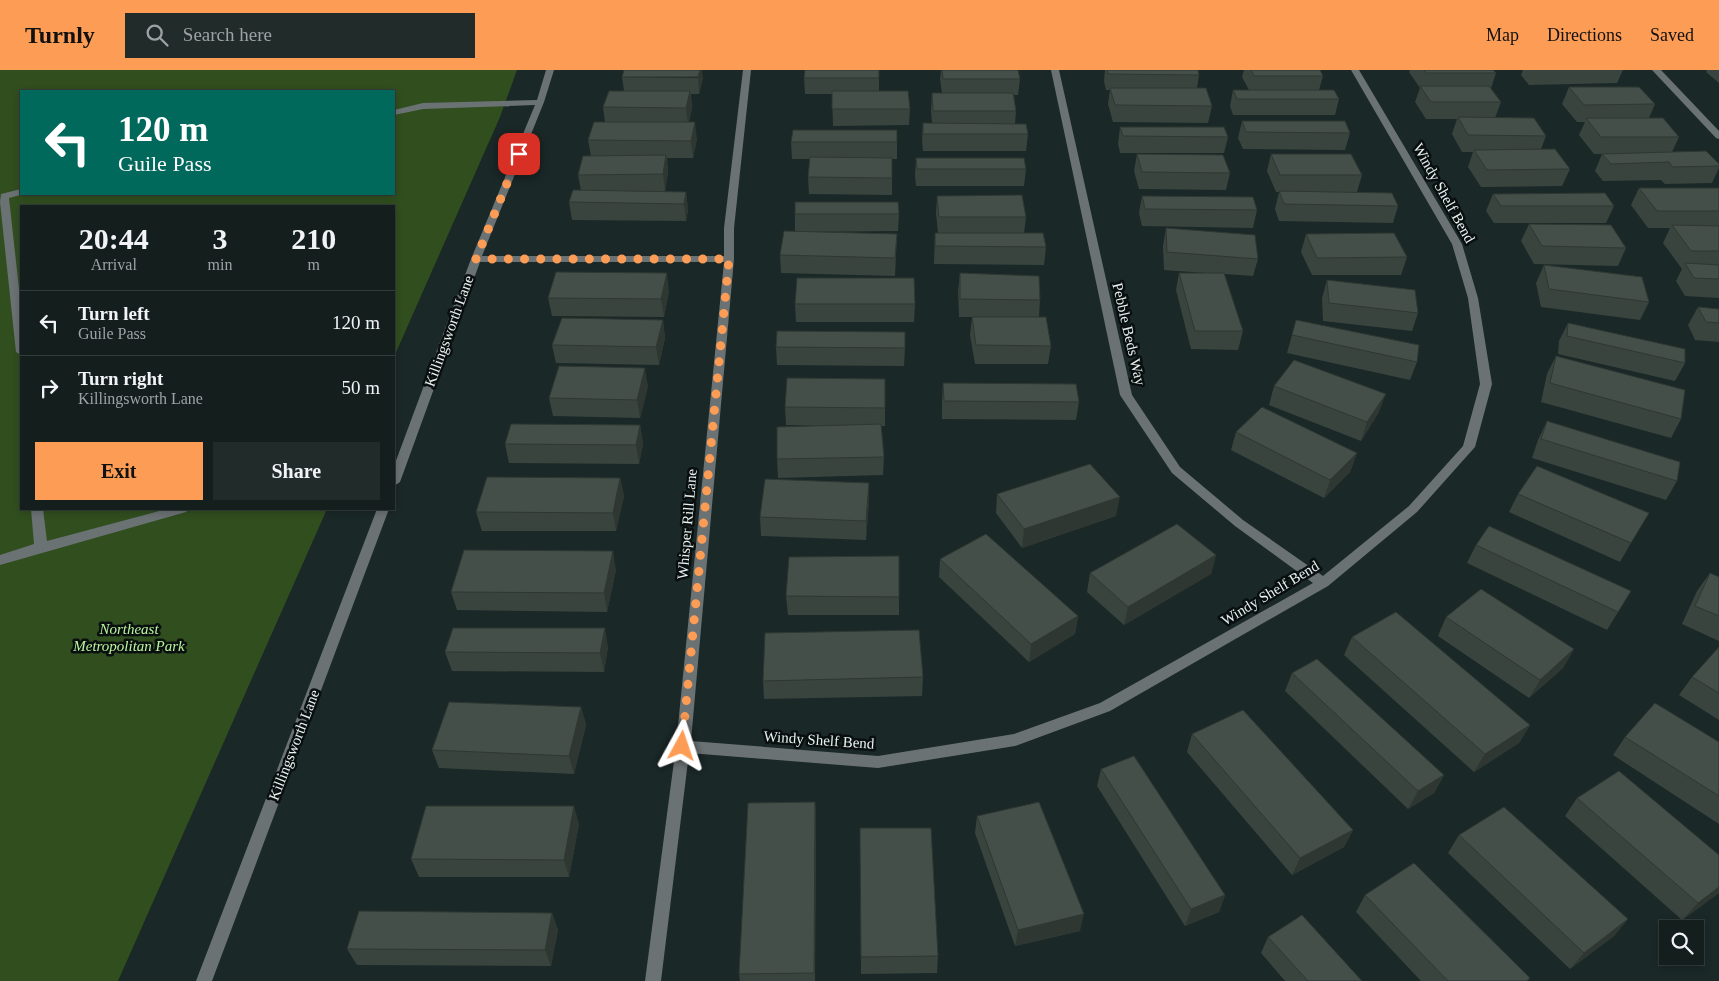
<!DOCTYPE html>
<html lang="en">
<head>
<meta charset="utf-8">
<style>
  body { margin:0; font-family:Georgia,serif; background:#212b2a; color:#f1f3f6; height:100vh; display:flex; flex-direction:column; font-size:19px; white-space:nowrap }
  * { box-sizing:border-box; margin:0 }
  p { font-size:16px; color:#9da2a4 }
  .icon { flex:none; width:28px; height:28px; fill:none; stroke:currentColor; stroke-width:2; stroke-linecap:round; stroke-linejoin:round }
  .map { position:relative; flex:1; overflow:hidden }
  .drawer { position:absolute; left:20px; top:135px; width:375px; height:305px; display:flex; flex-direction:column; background:#141e1d; border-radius:0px; box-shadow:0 2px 8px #0003,0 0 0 1px #333c3b }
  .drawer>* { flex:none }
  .banner { position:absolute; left:20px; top:20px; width:375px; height:105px; border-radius:0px; box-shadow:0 2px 8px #0003,0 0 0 1px #333c3b; background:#00695c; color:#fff; overflow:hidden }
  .tools { position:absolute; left:1659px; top:850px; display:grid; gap:10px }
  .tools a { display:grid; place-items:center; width:45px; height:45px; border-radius:0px; background:#141e1d; box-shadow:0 2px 8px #0003,0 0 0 1px #333c3b; font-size:25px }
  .pin { position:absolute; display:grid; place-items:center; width:42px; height:42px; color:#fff; margin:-21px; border-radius:10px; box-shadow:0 2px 8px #0006 }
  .me { position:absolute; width:55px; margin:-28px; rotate:5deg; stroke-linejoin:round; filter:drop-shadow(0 0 4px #0008) }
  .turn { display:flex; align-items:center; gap:18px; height:105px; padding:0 15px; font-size:22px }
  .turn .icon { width:65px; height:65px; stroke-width:2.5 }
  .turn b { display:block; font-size:35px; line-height:42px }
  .eta { display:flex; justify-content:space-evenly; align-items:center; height:85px; text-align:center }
  .eta b { font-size:30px; font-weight:800; line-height:35px }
  .cta { display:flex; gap:10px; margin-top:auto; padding:10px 15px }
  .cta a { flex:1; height:58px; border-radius:0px; background:#fd9c55; color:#111; font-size:20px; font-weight:800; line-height:58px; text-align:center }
  .cta a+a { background:#212b2a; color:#f1f3f6 }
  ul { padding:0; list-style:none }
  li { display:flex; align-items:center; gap:15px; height:65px; padding:0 15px; border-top:1px solid #333c3b }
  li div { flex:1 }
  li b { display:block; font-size:19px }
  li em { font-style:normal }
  header { display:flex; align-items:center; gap:30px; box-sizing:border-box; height:70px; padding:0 25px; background:#fd9c55; color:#111 }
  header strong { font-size:24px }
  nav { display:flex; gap:28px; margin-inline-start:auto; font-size:18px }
  .search { width:350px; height:45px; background:#212b2a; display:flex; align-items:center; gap:12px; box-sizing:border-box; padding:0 18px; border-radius:0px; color:#9da2a4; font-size:19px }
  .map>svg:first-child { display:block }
  .green { fill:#314e1f; fill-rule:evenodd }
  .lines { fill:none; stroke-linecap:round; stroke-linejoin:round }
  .minor { fill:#6b7274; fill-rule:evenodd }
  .wall { fill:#3a443e }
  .shaded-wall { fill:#2f3732 }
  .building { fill:#434f48; stroke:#2f3732 }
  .route { stroke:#fd9c55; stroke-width:9; stroke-dasharray:0 16.2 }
  .labels { text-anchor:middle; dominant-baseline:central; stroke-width:5; stroke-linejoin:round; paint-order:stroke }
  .street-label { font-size:15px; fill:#e9f2f1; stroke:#090f0f }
  .park-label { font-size:15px; font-style:italic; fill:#bbf59c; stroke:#090f0f }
</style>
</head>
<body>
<header>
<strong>Turnly</strong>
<div class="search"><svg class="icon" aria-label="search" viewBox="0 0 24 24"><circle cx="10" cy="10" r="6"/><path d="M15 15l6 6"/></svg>Search here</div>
<nav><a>Map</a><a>Directions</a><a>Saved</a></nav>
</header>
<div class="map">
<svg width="1719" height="911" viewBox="0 0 1719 911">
  <rect width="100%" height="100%" fill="#1a2827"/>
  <path class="green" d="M0 0H517L500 47 394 287V136H21V439H327L118 911H0ZM21 21H394V124H21Z"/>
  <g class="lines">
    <path class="minor" d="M546 0H554L544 32 482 186H724V158L743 0H751L734 158V189L691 671 878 686 1014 664 1100 633 1313 513 1235 456 1172 403 1120 325 1051 0H1059L1132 325 1180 397 1243 450 1323 506 1409 436 1463 376 1480 314 1468 228 1452 174 1351 0H1359L1462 174 1478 228 1492 314 1475 377 1417 442 1328 516 1110 641 1015 676 878 698 689 683 661 911H645L676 676 724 192H480L400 412 394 416V396L471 189 535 35 423 39 394 45V40L423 33 537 30Z
      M1652 0H1661L1719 61V69L1716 68Z
      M21 119V124H24L9 128 21 237V285L16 282 0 132 1 124Z
      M31 439H43L47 471 167 439H188L186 442 0 495V485L34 474Z
      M377 439H389L212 911H196Z"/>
  </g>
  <path class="wall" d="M879 0V21L910 39 909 55 833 56 832 24H805L804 8Z
    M941 0H1018L1020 9 1018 25H1014L1016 41 1015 54 1028 64 1026 81H923L922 70 923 53H932L931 40 932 23H942L940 9Z
    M1105 0H1198L1199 5 1197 18 1212 36 1208 53 1113 52 1108 34 1110 20H1106L1104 11Z
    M1244 0H1320L1323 6 1319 20 1339 29 1335 45H1233L1230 36 1233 20H1249L1242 7Z
    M1410 0H1493L1496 3 1491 18 1501 32 1495 48 1546 66 1541 79 1570 99 1562 116 1481 117 1468 97 1473 82H1462L1452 64 1457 49H1426L1415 32 1420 18 1409 2Z
    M1523 0H1623L1617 13 1529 15 1521 5Z
    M1707 0H1719V13L1706 2Z
    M622 7 703 8 699 24H691L692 38 689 52 697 69 693 88H667L668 102 665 122H686L688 140 686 151 572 150 569 132 581 121 578 105 591 86 588 70 605 52 603 37 624 21Z
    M1569 17 1655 34 1649 48 1679 67 1672 82 1719 94V98L1712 113 1665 114 1661 110 1603 111 1595 101 1602 84H1615H1594L1579 65 1585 52H1577L1562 34Z
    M1242 51 1350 63 1345 80 1243 79 1238 68Z
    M1120 57 1228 67 1224 83H1120L1118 74Z
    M791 72H897V89H892V125L809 124 808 107 810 89H792Z
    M1137 84 1230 103 1226 120 1139 119 1134 101Z
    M1271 84 1362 105 1357 122 1398 136 1393 153 1279 151 1275 139 1279 122H1276L1267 101Z
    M916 88 1026 99 1024 116H916L915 105Z
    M1639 118H1719V228L1685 226 1676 211 1682 199 1663 173 1670 158H1648L1631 135Z
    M1493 124 1614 136 1606 153H1494L1486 141Z
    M937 126 1026 147 1024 163 1046 177 1044 195 934 194 935 163H938L936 143Z
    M1142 126 1257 140 1253 158 1142 156 1139 143Z
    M795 144H899L898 161 797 162 897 164 895 206 781 203 780 185 795 162Z
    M1529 154 1626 178 1618 196 1534 194 1521 171Z
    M1166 158 1258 189 1253 206 1224 204 1243 261 1238 280 1191 279 1176 220 1179 203H1205L1164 200 1163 176Z
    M1306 164 1407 187 1401 205H1312L1301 182Z
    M1544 195 1649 232 1640 250 1541 237 1536 213Z
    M960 203 1040 230 1039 247 1051 276 1048 294H975L970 265 972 247H981H959L958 221Z
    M1327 210 1418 243 1412 261 1323 251 1322 228Z
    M669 221 664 247 552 246 548 228Z
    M795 234H915L914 252H796Z
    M1698 237 1719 239V272L1695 270 1688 255Z
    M663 250 665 268 659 295 556 293 552 275Z
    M1296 250 1417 292 1410 310 1287 283Z
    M1568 253 1685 293 1675 311 1558 284 1559 271Z
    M776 277 905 278 904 296 777 295Z
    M1556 286 1681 349 1671 368 1541 332 1547 304Z
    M885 309V356H881L884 387 883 405 778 408 777 389 819 356 786 355 785 337Z
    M943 313 1079 332 1076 350 942 349V331Z
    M648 316 640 348 553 346 549 328Z
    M1274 316 1379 342 1361 371 1269 335Z
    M1547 351 1677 411 1666 430 1532 388 1538 370Z
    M640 355 643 374 639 394 509 393 505 374Z
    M1236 362 1357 383 1350 402 1324 428 1231 380Z
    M620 408 624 426 616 461H482L476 442Z
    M997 424 1116 446 1022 478 996 443Z
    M1518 424 1631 473 1620 492 1509 442Z
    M869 431 866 470 761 466 760 447Z
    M1476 475 1631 521 1607 560 1467 493Z
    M1216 485 1211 504 1124 555 1087 522 1090 503Z
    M940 489 1078 546 1075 564 1029 592 939 507Z
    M616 500 607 542 457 540 451 522Z
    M1710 503 1719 507V571L1682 554 1697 521Z
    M786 526 899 527V545H788Z
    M1446 547 1574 579 1563 598 1529 628 1438 566Z
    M1352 567 1530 655 1519 673 1474 702 1344 585Z
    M608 577 604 602 452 601 445 582Z
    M1719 577V650L1679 625 1692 607Z
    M1292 603 1444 705 1434 723 1408 739 1285 621Z
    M923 607 922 626 764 629 763 611Z
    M581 637 586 655 574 704 439 698 432 680Z
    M1192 664 1353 760 1344 777 1292 805 1187 682Z
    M1625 667 1719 672V754L1613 685Z
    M1101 699 1225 825 1219 842 1185 856 1097 716Z
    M1577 728 1719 823 1682 850 1565 746Z
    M815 732 816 749 815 911H740L739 904Z
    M977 746 1080 861 1015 876 975 763Z
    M579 754 569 807H419L411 789Z
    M860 758 938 886 937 903 861 904Z
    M1459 765 1628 849 1614 866 1570 899 1448 783Z
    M1365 825 1530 908 1528 911H1421L1356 842Z
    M552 843 558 860 551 896 357 895 347 879Z
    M1268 867 1362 911H1285L1261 883Z"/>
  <path class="shaded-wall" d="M700 0H702L703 8 699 24 698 7Z
    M690 21 692 38 688 55 686 38Z
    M695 52 697 69 693 88 691 71Z
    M666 85 668 102 665 122 663 104Z
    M686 122 688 140 686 151 684 134Z
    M667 203 669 221 664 247 661 229Z
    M663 250 665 268 659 295 656 277Z
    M645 298 648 316 640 348 637 330Z
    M1386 324 1379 342 1361 371 1367 352Z
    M640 355 643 374 639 394 636 375Z
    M1357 383 1350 402 1324 428 1330 410Z
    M620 408 624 426 616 461 613 443Z
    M869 413V431L866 470V451Z
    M1120 427 1116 446 1022 478 1024 459Z
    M613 481 616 500 607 542 604 523Z
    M1216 485 1211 504 1124 555 1128 537Z
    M1078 546 1075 564 1029 592 1031 574Z
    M605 558 608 577 604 602 600 583Z
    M1574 579 1563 598 1529 628 1540 610Z
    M581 637 586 655 574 704 569 686Z
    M1530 655 1519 673 1474 702 1485 684Z
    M1444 705 1434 723 1408 739 1418 721Z
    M815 732 816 749 814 911V903Z
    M574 736 579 754 569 807 564 790Z
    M1353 760 1344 777 1292 805 1300 788Z
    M1719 817V823L1682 850 1698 833Z
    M1225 825 1219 842 1185 856 1191 839Z
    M552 843 558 860 551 896 545 880Z
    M1084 844 1080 861 1015 876 1018 860Z
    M1628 849 1614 866 1570 899 1584 883Z"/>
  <path class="building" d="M624 0H700L698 7H622Z
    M805 0H879V8H804Z
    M942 0H1018L1020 9H943Z
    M1107 0H1198L1199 5 1108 4Z
    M1251 0H1320L1323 6H1254Z
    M1424 0H1493L1496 3H1426Z
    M1420 16H1489L1501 32H1431Z
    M1569 17H1639L1655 34 1584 35Z
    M1110 18H1206L1212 36 1115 35Z
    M1233 20H1334L1339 29H1237Z
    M609 21H690L686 38 603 37Z
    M832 21H908L910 39H832Z
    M932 23H1013L1016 41H933Z
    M1458 47 1534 48 1546 66 1468 65Z
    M1586 48H1663L1679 67H1601Z
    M1242 51H1345L1350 63 1246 62Z
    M594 52H695L691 71 588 70Z
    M923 53 1026 54 1028 64H923Z
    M1120 57H1224L1228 67 1123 66Z
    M793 60H897V72H791Z
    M1555 79 1570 99 1487 100 1474 80Z
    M1706 81 1719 94V96L1673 97 1669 92 1611 94 1602 84Z
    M1137 84 1223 85 1230 103 1142 102Z
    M1271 84H1351L1362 105H1280Z
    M666 85 663 104 578 105 583 86Z
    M810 87 892 88V108L808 107Z
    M916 88H1024L1026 99H917Z
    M1639 118H1719V141H1657Z
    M573 120 686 122 684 134 569 132Z
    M1279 121 1392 123 1398 136 1284 134Z
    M1605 123 1614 136H1501L1493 124Z
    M1022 125 1026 147H939L937 126Z
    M1142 126 1253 127 1257 140 1145 139Z
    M795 132H898L899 144H795Z
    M1529 154 1611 155 1626 178 1542 176Z
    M1672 155 1719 156V181H1691Z
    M1166 158 1255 165 1258 189 1167 182Z
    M784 161 897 164 895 188 780 185Z
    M935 163H1043L1046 177 935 176Z
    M1394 163 1407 187 1317 188 1306 164Z
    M1685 193 1719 195V209L1694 208Z
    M1544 195 1642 207 1649 232 1549 219Z
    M556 202 667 203 661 229 548 228Z
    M960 203 1039 206 1040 230 960 229Z
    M1179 203H1224L1243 261H1195Z
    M797 208H914L915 234H795Z
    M1327 210 1415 220 1418 243 1329 233Z
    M1698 237 1719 239V253L1706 252Z
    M972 247H1046L1051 276 976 275Z
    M562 248 663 250 656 277 552 275Z
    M1296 250 1419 275 1417 292 1292 265Z
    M1568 253 1685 279V293L1567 266Z
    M777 261 905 262V278L776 277Z
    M1556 286 1685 320 1681 349 1550 313Z
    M1294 290 1386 324 1367 352 1274 316Z
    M559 296 645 298 637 330 549 328Z
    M787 308 885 309V338L785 337Z
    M943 313 1076 314 1079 332 944 331Z
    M1262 337 1357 383 1330 410 1236 362Z
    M1547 351 1680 392 1677 411 1541 369Z
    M511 354 640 355 636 375 505 374Z
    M881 354 884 387 777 389V357Z
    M1090 394 1120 427 1024 459 997 424Z
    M1537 396 1649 443 1631 473 1518 424Z
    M487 407 620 408 613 443 476 442Z
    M765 409 869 413 866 451 760 447Z
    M1177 454 1216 485 1128 537 1090 503Z
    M1489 456 1631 521 1618 542 1476 475Z
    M986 464 1078 546 1031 574 940 489Z
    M464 480 613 481 604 523 451 522Z
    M899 486V527L786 526 789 487Z
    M1710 503 1719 507V546L1695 536Z
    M1481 519 1574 579 1540 610 1446 547Z
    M1396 542 1530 655 1485 684 1352 567Z
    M453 558H605L600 583 445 582Z
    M919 560 923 607 763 611 765 563Z
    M1719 577V623L1692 607Z
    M1317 589 1444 705 1418 721 1292 603Z
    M449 632 581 637 569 686 432 680Z
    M1655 633 1719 672V726L1625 667Z
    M1243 640 1353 760 1300 788 1192 664Z
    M1134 686 1225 825 1191 839 1101 699Z
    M1619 701 1719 785V817L1698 833 1577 728Z
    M815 732 814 903 739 904 748 733Z
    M1039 732 1084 844 1018 860 977 746Z
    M426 736H574L564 790 411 789Z
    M1504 737 1628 849 1584 883 1459 765Z
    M860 758H931L938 886 861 887Z
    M1414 793 1530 908 1526 911H1448L1365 825Z
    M359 841 552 843 545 880 347 879Z
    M1302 845 1362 911H1308L1268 867Z"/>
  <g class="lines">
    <path class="route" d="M519 84 476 189H729L682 676"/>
  </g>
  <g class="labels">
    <g class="street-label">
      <text transform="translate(1444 123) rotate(61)">Windy Shelf Bend</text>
      <text transform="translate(449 261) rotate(-70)">Killingsworth Lane</text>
      <text transform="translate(1129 264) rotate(77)">Pebble Beds Way</text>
      <text transform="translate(687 454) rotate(-85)">Whisper Rill Lane</text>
      <text transform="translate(1270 523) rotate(-31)">Windy Shelf Bend</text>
      <text transform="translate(819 670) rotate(4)">Windy Shelf Bend</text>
      <text transform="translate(294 675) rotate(-69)">Killingsworth Lane</text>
    </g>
    <g class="park-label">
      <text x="129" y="559">Northeast<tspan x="129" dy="17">Metropolitan Park</tspan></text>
    </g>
  </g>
</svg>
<div class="tools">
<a><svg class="icon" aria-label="search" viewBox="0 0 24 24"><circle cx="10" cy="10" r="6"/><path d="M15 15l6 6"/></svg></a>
</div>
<div class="pin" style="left:519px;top:84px;background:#d93025"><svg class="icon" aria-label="arrive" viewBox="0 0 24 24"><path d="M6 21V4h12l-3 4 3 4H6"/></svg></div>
<svg class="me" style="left:682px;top:676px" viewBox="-20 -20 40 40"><path d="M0-17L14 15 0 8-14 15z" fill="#fd9c55" stroke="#fff" stroke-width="4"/></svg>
<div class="banner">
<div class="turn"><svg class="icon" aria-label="left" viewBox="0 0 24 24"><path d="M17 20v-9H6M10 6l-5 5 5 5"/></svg><div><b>120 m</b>Guile Pass</div></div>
</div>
<section class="drawer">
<div class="eta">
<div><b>20:44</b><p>Arrival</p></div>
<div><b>3</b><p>min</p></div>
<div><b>210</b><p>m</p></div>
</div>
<ul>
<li><svg class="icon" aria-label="left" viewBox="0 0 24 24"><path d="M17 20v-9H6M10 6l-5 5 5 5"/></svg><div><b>Turn left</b><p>Guile Pass</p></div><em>120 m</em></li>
<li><svg class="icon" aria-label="right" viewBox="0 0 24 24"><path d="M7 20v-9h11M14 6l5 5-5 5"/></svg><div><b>Turn right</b><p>Killingsworth Lane</p></div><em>50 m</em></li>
</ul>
<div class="cta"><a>Exit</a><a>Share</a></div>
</section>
</div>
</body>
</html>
